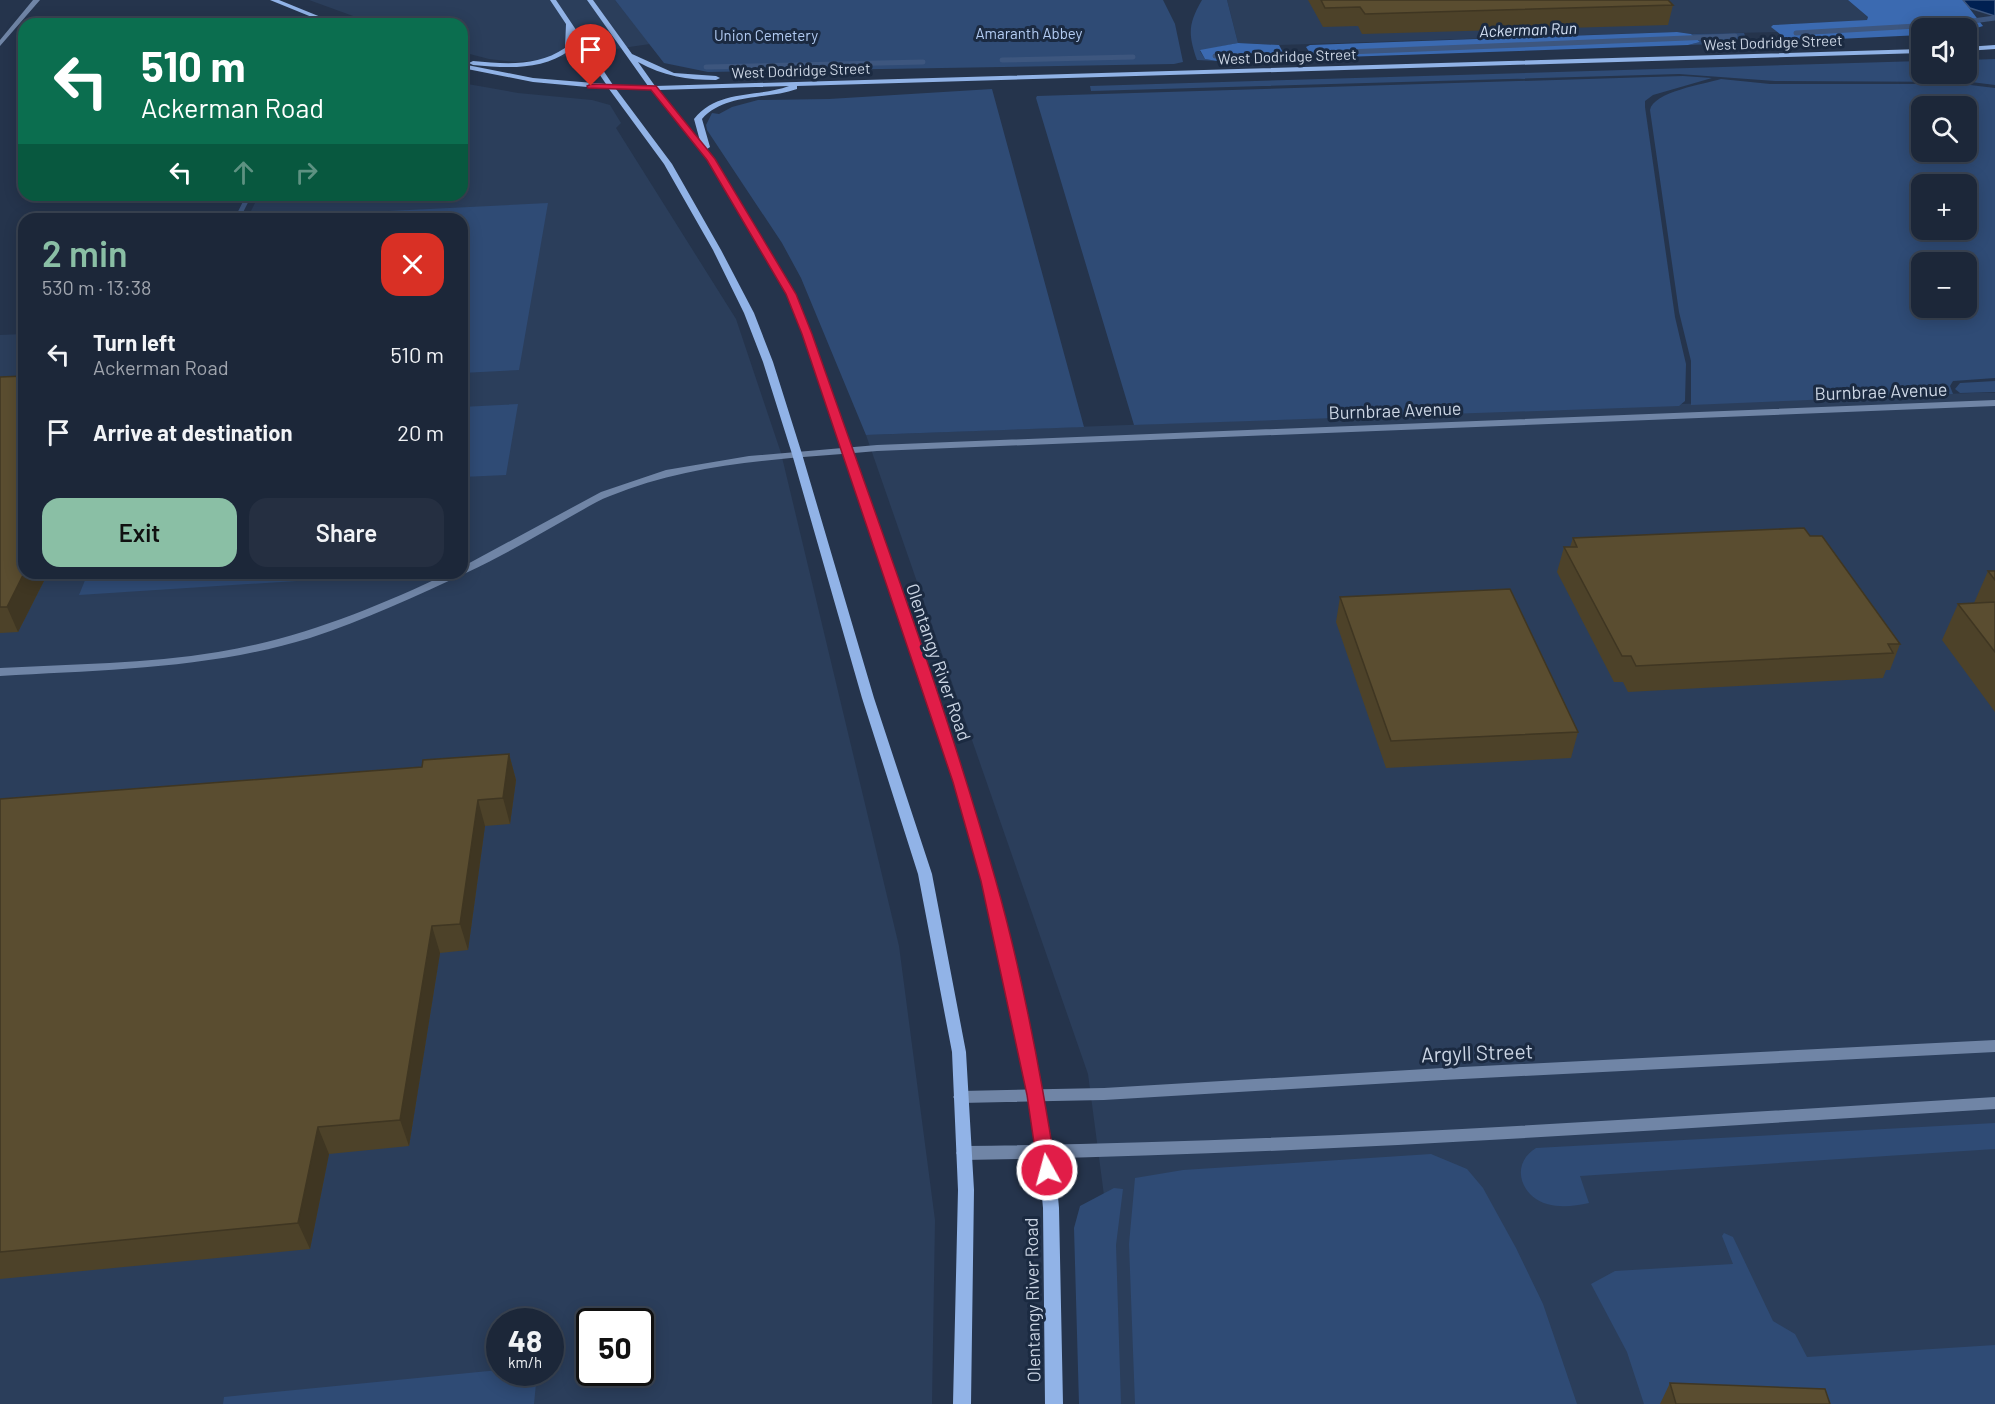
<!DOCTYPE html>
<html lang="en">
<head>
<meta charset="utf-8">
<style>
  body { margin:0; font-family:Barlow,sans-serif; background:#252f41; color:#f1f3f6; height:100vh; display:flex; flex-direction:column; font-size:22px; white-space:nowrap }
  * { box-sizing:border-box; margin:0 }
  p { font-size:20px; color:#a0a5ae }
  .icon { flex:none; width:33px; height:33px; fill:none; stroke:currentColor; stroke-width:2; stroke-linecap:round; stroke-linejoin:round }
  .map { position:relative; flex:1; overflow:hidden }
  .panel { position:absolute; left:18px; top:213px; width:450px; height:366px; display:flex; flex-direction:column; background:#1c2739; border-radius:18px; box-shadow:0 3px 15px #0003,0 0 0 2px #3a4453 }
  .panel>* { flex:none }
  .guide { position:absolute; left:18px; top:18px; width:450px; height:183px; border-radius:18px; box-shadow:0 3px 15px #0003,0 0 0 2px #3a4453; background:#0b6e4f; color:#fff; overflow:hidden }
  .tools { position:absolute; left:1911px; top:18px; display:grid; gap:12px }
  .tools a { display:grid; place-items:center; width:66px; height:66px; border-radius:12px; background:#1c2739; box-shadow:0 3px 15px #0003,0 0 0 2px #3a4453; font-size:30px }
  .speed { position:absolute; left:486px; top:1308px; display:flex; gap:12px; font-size:30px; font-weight:700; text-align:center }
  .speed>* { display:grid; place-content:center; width:78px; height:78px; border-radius:50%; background:#1c2739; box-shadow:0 3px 15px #0003,0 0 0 2px #3a4453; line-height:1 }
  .speed small { font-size:15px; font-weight:400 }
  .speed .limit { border:3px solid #111; border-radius:9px; background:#fff; color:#111 }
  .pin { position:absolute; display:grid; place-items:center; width:51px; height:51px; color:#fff; margin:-62px -26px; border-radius:50% 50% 50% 0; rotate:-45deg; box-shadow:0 0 6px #0007 }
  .pin .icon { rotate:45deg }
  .me { position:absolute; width:66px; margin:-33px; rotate:353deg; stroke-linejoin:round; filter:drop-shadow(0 0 4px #0008) }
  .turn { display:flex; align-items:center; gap:21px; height:126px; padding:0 24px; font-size:27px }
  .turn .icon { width:78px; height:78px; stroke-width:2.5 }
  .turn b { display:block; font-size:42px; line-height:51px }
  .lanes { display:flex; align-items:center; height:57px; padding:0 24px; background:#0003; justify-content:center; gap:30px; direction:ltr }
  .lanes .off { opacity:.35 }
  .round { display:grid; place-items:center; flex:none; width:63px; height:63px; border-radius:18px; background:#252f41 }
  .headline { display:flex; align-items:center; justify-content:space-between; height:102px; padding:0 24px }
  h1 { font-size:36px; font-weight:600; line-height:45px; color:#8abfa5 }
  .primary-button { display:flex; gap:12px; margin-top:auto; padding:12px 24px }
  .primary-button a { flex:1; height:69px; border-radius:18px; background:#8abfa5; color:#111; font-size:24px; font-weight:600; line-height:69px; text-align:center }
  .primary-button a+a { background:#252f41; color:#f1f3f6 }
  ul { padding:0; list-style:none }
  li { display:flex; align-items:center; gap:18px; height:78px; padding:0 24px }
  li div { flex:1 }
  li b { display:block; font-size:22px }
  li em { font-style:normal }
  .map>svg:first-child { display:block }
  .built { fill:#2b3e5b; fill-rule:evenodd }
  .green { fill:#2f4b75; fill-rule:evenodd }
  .forest { fill:#3b6ab1 }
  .water { fill:#002052; stroke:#3d567e; stroke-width:1.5 }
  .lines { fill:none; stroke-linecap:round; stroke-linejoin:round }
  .stream { stroke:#3d567e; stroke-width:5 }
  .street { fill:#7085a6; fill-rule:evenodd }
  .secondary { fill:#91b3e7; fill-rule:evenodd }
  .wall { fill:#4d4229 }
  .shaded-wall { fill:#3f3622 }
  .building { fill:#5a4d30; stroke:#3f3622; stroke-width:1.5 }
  .route { fill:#e11d48; stroke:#92132f; stroke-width:1.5 }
  .labels { text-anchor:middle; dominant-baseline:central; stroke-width:6; stroke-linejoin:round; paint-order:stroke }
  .far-park-label { font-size:15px; fill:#b3ccf3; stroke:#1b2a41 }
  .far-street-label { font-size:15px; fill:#cbd5e4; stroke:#1b2a41 }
  .far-water-label { font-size:16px; font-style:italic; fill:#d6e3f7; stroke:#1b2a41 }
  .street-label { font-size:18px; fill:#cbd5e4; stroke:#1b2a41 }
  .near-street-label { font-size:21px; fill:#cbd5e4; stroke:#1b2a41 }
</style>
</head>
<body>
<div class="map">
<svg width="1995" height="1404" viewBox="0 0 1995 1404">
  <rect width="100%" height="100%" fill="#25344c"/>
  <path class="built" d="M309 0H615L650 44 540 60 515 62 489 59 462 52V24H375Z
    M1227 0H1848L1868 17 1867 20 1859 21 1773 25 1772 27 1778 32 1691 34 1677 32 1279 45 1238 43Z
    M462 83 518 93 592 100 610 105 621 123 616 128 736 319 781 453 899 946 935 1220 932 1404H0V335L24 334V573H462V219H247L259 195H462ZM500 1322H550V1372H500ZM590 1322H640V1372H590Z
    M1972 393H1995V1404H1102L1105 1203 1088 1074 866 435Z"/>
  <path class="green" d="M615 0H1163L1175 24 1183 62 1174 64 708 72 664 63Z
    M1202 0H1227L1238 43 1200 51 1205 59 1217 61 1197 60C1188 34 1188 24 1202 0Z
    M1744 33 1747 41 1741 43 1688 45 1700 42 1691 34Z
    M1995 59V85L1971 82 1775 81 1679 74 1091 91 1090 86 1921 61 1922 74H1966L1967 60Z
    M1683 76 1712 78 1653 95 1645 101V107L1675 317 1686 364 1685 401 1679 406 1134 425 1036 98 1037 96Z
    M1721 79 1770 84H1962L1995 88V378L1953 381 1950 386 1953 394 1691 405V361L1679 312 1650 110C1653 92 1704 84 1721 79ZM1922 106H1966V152H1922ZM1922 184H1966V230H1922ZM1922 262H1966V308H1922Z
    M992 89 1084 427 866 435 801 278 782 243 707 130 706 125 712 113 719 114 732 107 758 100 829 99Z
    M548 203 519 370 462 373V219H346L348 213Z
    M1995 381V392L1960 393 1955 389 1960 383Z
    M518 404 506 475 462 477V407Z
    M88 573H360L359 577 79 595Z
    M1995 1123V1149L1580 1176 1589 1203C1575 1206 1561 1208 1547 1204 1520 1196 1510 1164 1536 1148Z
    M1431 1154 1467 1169 1483 1188 1516 1248 1543 1304 1577 1404H1135L1129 1244 1135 1178 1183 1170Z
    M1114 1188 1123 1189 1116 1245 1121 1404H1079L1074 1228 1080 1206Z
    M1724 1233 1733 1237 1773 1321 1795 1334 1807 1357 1995 1345V1404H1644L1627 1352 1591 1284 1615 1271 1733 1264 1722 1236Z
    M499 1370 500 1372 537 1373 534 1404H223L224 1397Z"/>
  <path class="forest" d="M1848 0H1963L1983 26 1967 31 1966 28H1922L1921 35 1796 41 1785 38 1771 27 1773 25 1867 20 1868 17Z
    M1677 32 1691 34 1700 42 1688 45 1343 57 1312 56 1306 47 1310 45Z
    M1238 43 1279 45 1285 56 1217 61 1205 59 1200 50Z"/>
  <path class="water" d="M1963 0H1995V16L1970 8Z"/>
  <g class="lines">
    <path class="stream" d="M1796 33 1951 24 1995 18
      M1323 53 1735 36
      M1215 56 1268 55
      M1002 60 1133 57
      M706 67 923 62
      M237 219 249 195"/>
    <path class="street" d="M33 0H40L0 46V40Z
      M1995 400V406L877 451C787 459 694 461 610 496 599 500 588 507 577 513 541 533 505 555 468 572 416 596 365 620 310 638 209 669 105 670 0 676V668C73 664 146 664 218 652 299 639 375 608 449 573H462V567L601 492 666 470 749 456 877 445Z
      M1995 1040V1052L1443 1080 1104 1100 961 1103 956 1101 953 1097 956 1093 961 1091 1104 1088 1443 1068Z
      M1995 1097V1109C1652 1130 1308 1155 964 1160L959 1158 956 1153 959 1148 964 1146C1308 1142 1652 1118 1995 1097Z"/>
    <path class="secondary" d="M270 0H279L338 24H329Z
      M550 0H556L613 85 648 86 587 0H593L632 54 674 73 716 76 720 78 716 80C687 80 663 76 638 62L655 86 1922 49V53L797 86V89C766 100 725 93 702 119L710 147 707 149 715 159 795 294 812 334 966 782 995 881 1032 1041 1054 1153 1059 1208 1063 1404H1045L1043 1208 1038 1153 1018 1041 981 881 954 782 802 334 787 294 708 160 651 90 616 89 672 164 721 250 754 313 773 362 802 454 874 698 932 874 966 1052 974 1190 971 1404H953L958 1190 952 1052 918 874 862 698 792 454 763 362 744 313 713 250 664 164 609 89 533 82 462 68V64L533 78 606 84 572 34 570 50C541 71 507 68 473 65L469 63 473 61C505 64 537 67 565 48L566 24ZM789 86C757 98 718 89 694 119L700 141 659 90Z
      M1995 45V49L1966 51V47Z"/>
  </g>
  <path class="wall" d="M1308 0H1668L1673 5 1668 25 1362 34 1358 26 1323 27Z
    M0 377 24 573H48L18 632 0 633Z
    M1573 538 1900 644 1890 670H1886L1883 678 1628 692 1623 682H1614L1557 572 1564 547H1570Z
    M1988 571H1995V712L1942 640 1958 604 1974 603Z
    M1340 597 1578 732 1571 758 1386 768 1336 622Z
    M509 754 516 780 510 824 485 826 468 950 440 953 409 1146 329 1154 310 1249 0 1279V799L422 767Z
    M1670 1383 1830 1404H1660Z"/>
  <path class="shaded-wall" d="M24 573H48L18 632 7 607Z
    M509 754 516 780 510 824 503 798Z
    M478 800 485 826 468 950 460 924Z
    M432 926 440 953 409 1146 400 1120Z
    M318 1127 329 1154 310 1249 298 1223Z"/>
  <path class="building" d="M1321 0H1668L1673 5 1365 14 1360 7 1325 8Z
    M24 376V573L7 607H0V377Z
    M1804 528 1810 536H1822L1900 644H1888L1893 653 1636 666 1631 656H1622L1564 547H1577L1573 538Z
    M1988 571H1995V580Z
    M1510 589 1578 732 1391 741 1340 597Z
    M1995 602V652L1958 604Z
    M509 754 503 798 478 800 460 924 432 926 400 1120 318 1127 298 1223 0 1252V799L422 767 423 760Z
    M1670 1383 1825 1389 1830 1404H1676Z"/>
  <path class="route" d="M591 84 656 86 715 159 796 294 812 334C875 514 943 694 995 878 1022 972 1041 1074 1056 1170L1054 1176 1047 1178 1041 1176 1038 1170 1027 1095 981 881 953 782 802 334 786 294 707 160 651 90 588 88 587 86Z"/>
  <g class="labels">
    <g class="far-park-label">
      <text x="1029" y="33">Amaranth Abbey</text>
      <text x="766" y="35">Union Cemetery</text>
    </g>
    <g class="far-street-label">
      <text transform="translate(1773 42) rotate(-2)">West Dodridge Street</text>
      <text transform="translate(1287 56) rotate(-2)">West Dodridge Street</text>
      <text transform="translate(801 70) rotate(-2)">West Dodridge Street</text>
    </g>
    <g class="far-water-label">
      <text transform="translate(1528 29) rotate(-2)">Ackerman Run</text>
    </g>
    <g class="street-label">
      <text transform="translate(1881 391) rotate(-2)">Burnbrae Avenue</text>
      <text transform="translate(1395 410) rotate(-2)">Burnbrae Avenue</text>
      <text transform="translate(939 662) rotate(71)">Olentangy River Road</text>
      <text transform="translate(1032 1300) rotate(-91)">Olentangy River Road</text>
    </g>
    <g class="near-street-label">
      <text transform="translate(1477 1052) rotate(-2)">Argyll Street</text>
    </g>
  </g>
</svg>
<div class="tools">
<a><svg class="icon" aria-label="sound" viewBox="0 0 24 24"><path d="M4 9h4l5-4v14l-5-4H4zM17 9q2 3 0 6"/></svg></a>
<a><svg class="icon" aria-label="search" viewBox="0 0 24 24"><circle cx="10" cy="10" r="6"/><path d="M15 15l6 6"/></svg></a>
<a>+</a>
<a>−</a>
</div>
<div class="speed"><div>48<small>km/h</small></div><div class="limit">50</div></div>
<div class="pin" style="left:591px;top:86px;background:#d93025"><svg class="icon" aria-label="arrive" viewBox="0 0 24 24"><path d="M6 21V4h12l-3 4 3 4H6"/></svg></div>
<svg class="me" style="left:1047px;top:1170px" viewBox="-20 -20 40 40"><circle r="17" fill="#e11d48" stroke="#fff" stroke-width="3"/><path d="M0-11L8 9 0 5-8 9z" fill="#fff"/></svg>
<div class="guide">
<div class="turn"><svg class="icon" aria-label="left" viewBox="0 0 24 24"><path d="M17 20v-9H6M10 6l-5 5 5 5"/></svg><div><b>510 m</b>Ackerman Road</div></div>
<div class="lanes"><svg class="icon" aria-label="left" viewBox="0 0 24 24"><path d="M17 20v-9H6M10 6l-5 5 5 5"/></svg><svg class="icon off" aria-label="ahead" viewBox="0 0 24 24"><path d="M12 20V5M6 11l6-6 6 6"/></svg><svg class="icon off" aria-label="right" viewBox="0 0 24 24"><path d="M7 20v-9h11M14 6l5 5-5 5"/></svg></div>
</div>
<section class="panel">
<div class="headline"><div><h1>2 min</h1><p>530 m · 13:38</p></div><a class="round" style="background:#d93025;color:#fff"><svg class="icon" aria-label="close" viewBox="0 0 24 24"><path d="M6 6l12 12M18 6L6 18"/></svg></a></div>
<ul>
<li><svg class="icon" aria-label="left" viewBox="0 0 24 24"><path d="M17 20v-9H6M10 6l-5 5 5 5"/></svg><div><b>Turn left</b><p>Ackerman Road</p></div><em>510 m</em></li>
<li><svg class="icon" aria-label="arrive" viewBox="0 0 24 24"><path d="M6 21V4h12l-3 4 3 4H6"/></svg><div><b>Arrive at destination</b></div><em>20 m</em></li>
</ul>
<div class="primary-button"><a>Exit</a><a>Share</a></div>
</section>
</div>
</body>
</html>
